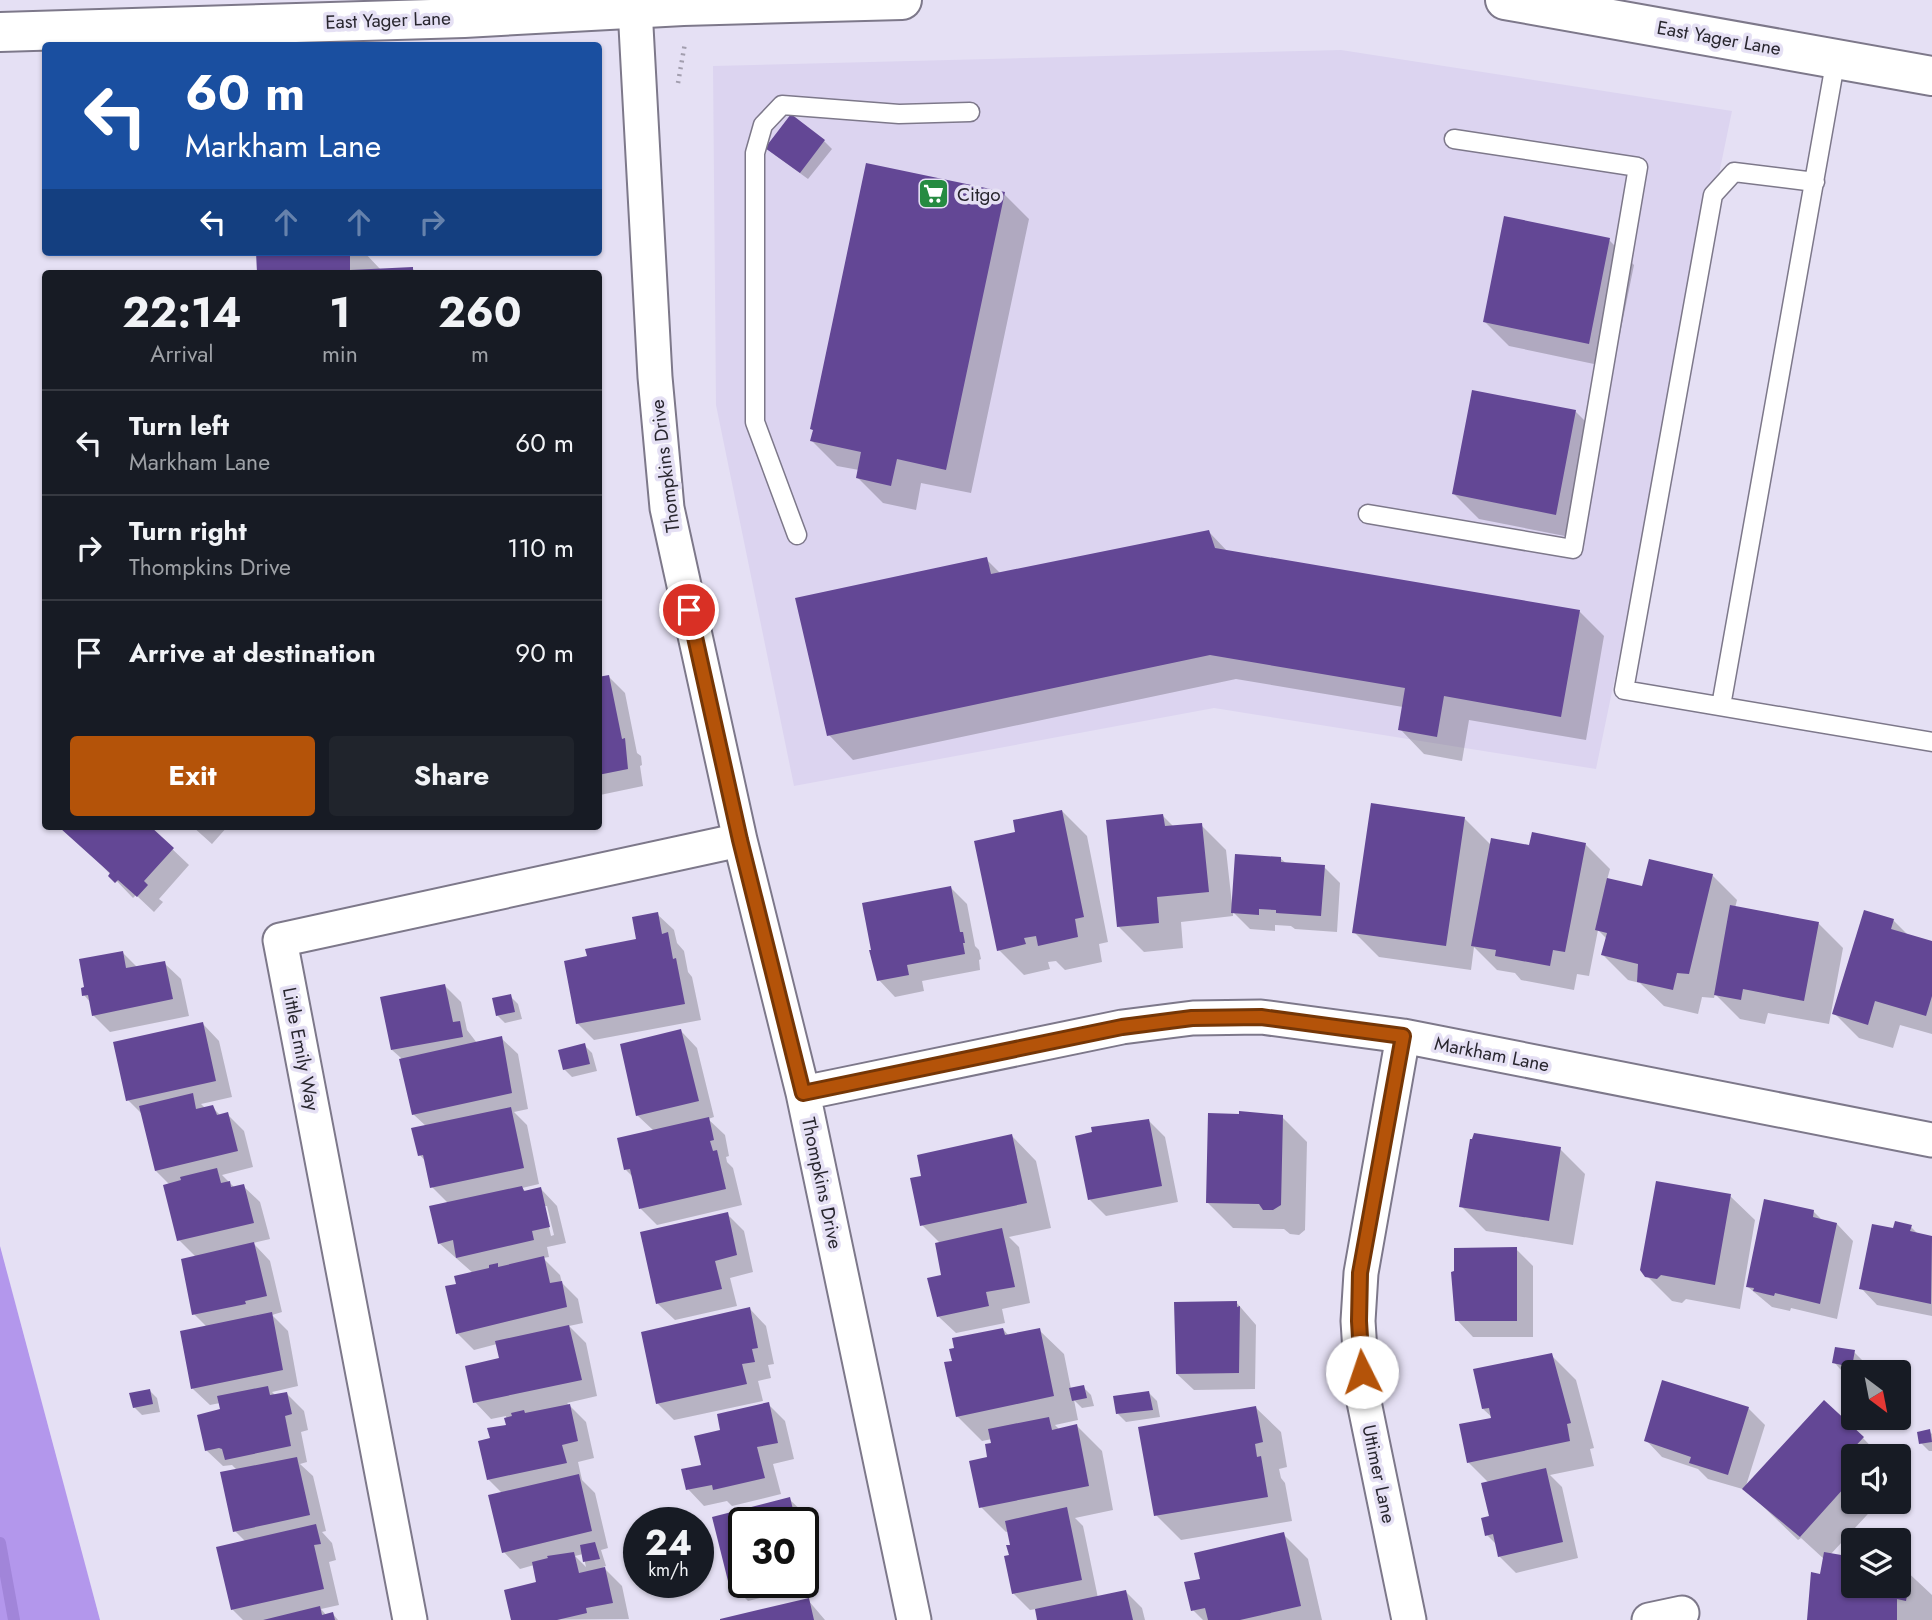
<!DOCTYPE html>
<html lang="en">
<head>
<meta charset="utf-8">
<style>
  body { margin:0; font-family:Jost,sans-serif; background:#20242c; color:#f1f3f6; height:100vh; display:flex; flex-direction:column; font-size:26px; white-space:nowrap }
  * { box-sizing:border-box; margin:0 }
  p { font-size:23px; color:#9ea1a6 }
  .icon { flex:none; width:38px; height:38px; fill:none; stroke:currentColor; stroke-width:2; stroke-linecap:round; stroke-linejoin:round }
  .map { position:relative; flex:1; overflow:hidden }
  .details { position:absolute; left:42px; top:270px; width:560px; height:560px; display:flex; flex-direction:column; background:#171b24; border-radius:7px; box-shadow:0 2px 5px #0004 }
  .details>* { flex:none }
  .top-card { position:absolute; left:42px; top:42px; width:560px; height:214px; border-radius:7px; box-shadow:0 2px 5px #0004; background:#1a4fa0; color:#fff; overflow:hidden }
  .needle { width:46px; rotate:148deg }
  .controls { position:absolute; left:1841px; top:1360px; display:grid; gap:14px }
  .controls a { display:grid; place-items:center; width:70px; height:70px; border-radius:7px; background:#171b24; box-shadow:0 2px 5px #0004; font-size:35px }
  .speed { position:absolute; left:623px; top:1507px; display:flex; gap:14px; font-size:35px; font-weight:700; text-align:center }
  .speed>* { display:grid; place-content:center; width:91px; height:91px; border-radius:50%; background:#171b24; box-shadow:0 2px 5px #0004; line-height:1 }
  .speed small { font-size:18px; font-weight:400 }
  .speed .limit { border:4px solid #111; border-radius:10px; background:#fff; color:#111 }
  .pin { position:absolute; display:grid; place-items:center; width:60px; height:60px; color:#fff; margin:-30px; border:4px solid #fff; border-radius:50%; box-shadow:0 2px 7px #0007 }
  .me { position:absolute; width:77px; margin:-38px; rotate:356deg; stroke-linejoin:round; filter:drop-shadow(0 0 5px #0008) }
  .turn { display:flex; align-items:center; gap:24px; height:147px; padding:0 28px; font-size:32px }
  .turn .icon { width:91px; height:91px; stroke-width:2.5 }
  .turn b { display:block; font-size:49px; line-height:60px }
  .lanes { display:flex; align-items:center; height:66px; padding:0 28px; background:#0003; justify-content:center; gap:35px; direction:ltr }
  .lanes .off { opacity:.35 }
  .eta { display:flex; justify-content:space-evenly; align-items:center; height:119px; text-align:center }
  .eta b { font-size:42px; font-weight:700; line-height:49px }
  .cta { display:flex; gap:14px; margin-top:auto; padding:14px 28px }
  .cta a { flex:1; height:80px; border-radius:7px; background:#b45309; color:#fff; font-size:28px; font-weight:700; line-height:80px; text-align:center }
  .cta a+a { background:#20242c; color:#f1f3f6 }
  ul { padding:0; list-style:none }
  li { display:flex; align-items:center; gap:21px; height:105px; padding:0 28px; border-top:2px solid #363941 }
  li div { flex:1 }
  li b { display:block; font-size:26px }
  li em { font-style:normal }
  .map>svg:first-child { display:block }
  .built { fill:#dcd4f0 }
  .forest { fill:#b397ec }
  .shadow { fill:#0003; fill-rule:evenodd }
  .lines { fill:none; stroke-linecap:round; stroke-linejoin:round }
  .stream { stroke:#a185d9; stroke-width:12 }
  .building { fill:#634795 }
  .service-casing { stroke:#7d788a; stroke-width:21 }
  .minor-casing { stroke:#7d788a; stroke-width:37 }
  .tertiary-casing { stroke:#7d788a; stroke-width:42 }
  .path { stroke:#a29eae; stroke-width:4.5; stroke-dasharray:2 5; stroke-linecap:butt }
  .service { stroke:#fff; stroke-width:18 }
  .minor { stroke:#fff; stroke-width:33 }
  .tertiary { stroke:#fff; stroke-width:38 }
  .route-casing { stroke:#753606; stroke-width:18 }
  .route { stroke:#b45309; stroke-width:12 }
  .labels { text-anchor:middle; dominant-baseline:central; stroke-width:7; stroke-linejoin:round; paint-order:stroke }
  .street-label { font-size:19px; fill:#28262e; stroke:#e5e0f4 }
  .poi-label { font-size:19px; fill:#28262e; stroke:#e5e0f4; text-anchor:start }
</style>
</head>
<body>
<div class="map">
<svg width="1932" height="1620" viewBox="0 0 1932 1620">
  <rect width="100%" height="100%" fill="#e5e0f4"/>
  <path class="built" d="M1341 50 1732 111 1596 769 1214 708 794 786 716 405 713 66Z"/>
  <path class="forest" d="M0 1246 100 1620H0Z"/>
  <path class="shadow" d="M824 141 832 149 808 179 775 155Z
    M1004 194 1029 219 971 493 921 483 916 510 883 503 858 478 859 470 837 466 812 441 814 431 812 429Z
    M1609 240 1634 265 1613 368 1509 346 1485 322Z
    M258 252H364L381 270 412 268 417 273H259Z
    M1575 411 1600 436 1580 539 1479 519 1454 494Z
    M1209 532 1228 552 1579 611 1604 636 1586 740 1469 720 1462 761 1424 754 1400 729 1403 707 1236 679 853 760 829 735 986 559 1001 574Z
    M608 676 625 693 637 753 641 756 642 765 640 766 643 786 600 795 598 678Z
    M1062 811 1087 836 1108 942 1099 944 1102 962 1065 970 1056 961 1048 962 1050 969 1024 975 999 950 1017 834Z
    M1163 816 1174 827 1201 825 1226 850 1232 904 1280 858 1287 864 1324 867 1340 883 1337 932 1295 929 1291 926 1275 925V931L1250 929 1233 912V916L1181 922 1183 948 1144 952 1119 927Z
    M1464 818 1492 846 1531 847 1585 844 1610 869 1607 880 1643 888 1712 875 1737 900 1735 908 1818 923 1843 948 1829 1024 1768 1013 1765 1024 1740 1019 1715 994 1714 998 1702 997 1698 1014 1664 1006 1640 983 1628 980 1603 955 1607 939 1598 930 1589 976 1577 974 1574 990 1521 980 1515 973 1497 970 1474 947 1471 970 1379 957 1354 932Z
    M64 826H148L189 865 159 899 163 902 154 912 136 895 133 898Z
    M192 826H228L212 844Z
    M951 888 967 904 975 946 979 950 981 959 979 960 980 970 922 981 924 991 895 997 879 980Z
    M657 914 674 930 677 943 684 951 688 972 692 977 701 1020 594 1040 577 1023 590 958 638 941Z
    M1893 920 1909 936 1932 943V1034L1900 1025 1893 1048 1859 1038 1834 1013Z
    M123 953 138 968 164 963 181 979 189 1016 110 1032 93 1015 91 1003 84 995Z
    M444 985 461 1002 467 1030 477 1043 501 1038 518 1054 528 1109 514 1112 527 1125 539 1184 522 1188 526 1192 541 1189 557 1206 566 1243 547 1247 549 1257 543 1258 560 1275 562 1283 578 1299 583 1323 569 1326 586 1343 597 1396 567 1403 586 1422 594 1458 578 1462 582 1480 595 1493 608 1548 601 1550 606 1566 603 1567 622 1586 629 1619 512 1620 538 1584 534 1565 520 1569 504 1552 503 1494 488 1479 492 1440 508 1426 506 1416 491 1419 475 1402 501 1360 497 1344 474 1350 458 1334 473 1273 439 1243 448 1203 432 1187 426 1162 420 1155 427 1127 413 1114 401 1058 392 1050ZM544 1206H547L554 1235 551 1236ZM583 1554 586 1567 575 1556Z
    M510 996 518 1004 522 1019 505 1023 497 1015Z
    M203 1024 219 1041 232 1097 201 1104 205 1108 212 1107 221 1116 227 1114 244 1131 253 1167 222 1175 235 1188 243 1186 260 1202 270 1239 253 1243 270 1261 282 1312 272 1315 288 1331 298 1386 272 1392 276 1396 287 1394 304 1411 308 1430 301 1432 307 1462 300 1464 313 1476 326 1531 322 1532 332 1543 336 1560 329 1562 339 1605 321 1609 327 1616 333 1614 338 1620H243L232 1609 246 1542 235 1531 238 1471 232 1465 223 1466 206 1450 222 1411 220 1403 210 1405 193 1389 207 1327 194 1314 196 1257 179 1240 170 1185 156 1171 143 1115 128 1100Z
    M681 1031 697 1048 714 1117 708 1119 725 1135 729 1156 726 1157 727 1162 733 1168 742 1205 657 1225 641 1209 633 1177 626 1170 654 1131 637 1115Z
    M584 1045 592 1053 597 1071 572 1077 564 1069Z
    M1282 1117 1307 1142 1305 1230 1299 1235 1290 1234 1284 1229 1233 1228 1208 1203Z
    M1148 1120 1165 1137 1178 1202 1106 1216 1090 1200Z
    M1012 1136 1036 1161 1051 1228 1009 1237 1019 1247 1030 1303 1002 1309 1005 1323 956 1333 939 1317 944 1277 940 1243 922 1225 923 1177Z
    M1560 1149 1585 1174 1573 1245 1486 1231 1461 1206Z
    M1730 1196 1755 1220 1740 1309 1686 1299 1682 1303 1672 1301 1647 1276Z
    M1813 1211 1823 1221 1837 1224 1853 1241 1837 1319 1791 1308 1790 1311 1772 1307 1748 1287Z
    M727 1214 744 1231 753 1272 730 1278 737 1306 675 1320 658 1304 642 1234Z
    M1911 1227 1919 1235 1932 1238V1316L1877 1305 1861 1288 1895 1231Z
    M1516 1249 1533 1266V1337H1473L1457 1320Z
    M1236 1302 1256 1325 1255 1389 1194 1390 1177 1374Z
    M750 1309 766 1326 774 1364 768 1365 771 1378 758 1381 763 1401 674 1420 657 1403Z
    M1003 1329 1009 1336 1039 1330 1064 1354 1071 1389 1083 1387 1091 1395 1094 1406 1082 1408 1074 1400 1078 1420 1055 1425 1060 1430 1077 1426 1102 1451 1113 1510 1075 1518 1083 1526 1098 1598 1126 1592 1142 1608 1145 1620H1039L1036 1609 1030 1610 1013 1593 1012 1546 1009 1531 1006 1532 981 1507 993 1444 992 1439 982 1441 957 1416 954 1363Z
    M1854 1352 1862 1360 1860 1372 1841 1370 1834 1362Z
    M1551 1355 1576 1380 1594 1448 1590 1449 1594 1466 1550 1475 1562 1487 1578 1558 1516 1573 1499 1556 1497 1545 1487 1535 1491 1518 1489 1483 1468 1462 1494 1419 1483 1409Z
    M150 1391 157 1398 160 1412 142 1415 134 1407Z
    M1149 1393 1157 1401 1160 1417 1126 1422 1118 1414Z
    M768 1404 785 1421 794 1459 773 1464 781 1494 732 1506 727 1501 704 1506 688 1489 722 1431Z
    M1256 1408 1281 1432 1287 1467 1279 1469 1281 1478 1285 1483 1292 1521 1181 1540 1156 1515Z
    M1748 1408 1765 1425 1745 1489 1863 1438 1880 1456H1853V1502H1879L1830 1555 1853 1558V1586H1899V1565L1901 1566 1932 1595V1620H1809L1824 1559 1801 1538 1798 1540 1746 1490 1708 1479 1698 1469 1662 1457 1646 1440Z
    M1929 1431 1932 1434V1451H1929L1921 1443Z
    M789 1499 806 1515 814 1551 805 1553 813 1585 748 1601 731 1584 714 1518ZM744 1522H803V1582H744Z
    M1283 1534 1308 1559 1322 1620H1203L1193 1610 1202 1580Z
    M808 1600 825 1620H723Z"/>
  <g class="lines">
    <path class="stream" d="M0 1543 14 1620"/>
  </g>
  <path class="building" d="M791 114 825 140 800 173 765 148Z
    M866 163 1005 192 946 470 897 459 891 486 856 478 861 452 810 441 813 430 810 429Z
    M1504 216 1610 238 1589 344 1483 322Z
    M256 252H350V270L413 267V273H257Z
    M1472 390 1576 410 1556 515 1452 494Z
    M1209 530 1215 548 1580 610 1561 717 1444 696 1437 737 1398 730 1405 688 1210 655 827 736 795 598 987 557 991 574Z
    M609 675 622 739 625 738 628 769 598 775V677Z
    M1371 803 1465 817 1446 946 1352 933Z
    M1062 810 1084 917 1075 919 1078 937 1038 946 1036 936 1024 938 1026 944 997 951 974 841 1015 832 1013 820Z
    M1163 814 1165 826 1202 823 1209 892 1157 897 1159 923 1117 927 1106 820Z
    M62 826H150L174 848 144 881 148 885 137 897 118 880 115 883 108 876 110 873 60 828Z
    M1532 832 1586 843 1565 952 1553 950 1550 966 1495 956 1496 950 1471 946 1491 838 1529 845Z
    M1235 854 1281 857V862L1325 865 1321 916 1276 913V910L1259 909V915L1231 913Z
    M1649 859 1713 874 1689 974 1677 973 1673 990 1637 982 1638 964 1601 955 1607 933 1595 930 1607 878 1642 886Z
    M951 886 960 932H963L965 943H963L965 954 907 965 909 975 877 981 869 950H871L862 903Z
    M1730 905 1819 922 1804 1001 1743 989 1741 1000 1714 995Z
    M1864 910 1894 919 1891 929 1932 941V996L1926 1016 1875 1001 1868 1025 1832 1014Z
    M658 912 662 934 668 932 673 959 676 958 685 1004 576 1024 564 961 587 956 585 949 636 939 632 917Z
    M123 951 126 968 165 961 173 999 92 1016 88 995 82 996 81 988 84 987 79 959Z
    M445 984 453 1022 460 1021 463 1037 391 1050 380 997Z
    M511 994 515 1012 496 1016 492 998Z
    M203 1022 216 1081 126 1101 113 1042Z
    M681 1029 699 1101 636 1116 620 1044Z
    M502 1036 512 1093 412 1115 399 1059Z
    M585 1043 590 1064 563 1070 558 1050Z
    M193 1093 196 1109 213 1105 217 1115 228 1112 238 1151 155 1171 139 1106Z
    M511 1107 524 1168 430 1188 423 1155 418 1156 411 1128Z
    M1239 1111 1283 1115 1281 1205 1273 1210H1263L1259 1204 1206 1203 1208 1113 1239 1114Z
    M709 1117 714 1140 710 1141 713 1151 717 1150 726 1189 639 1209 630 1169 624 1170 617 1138Z
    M1149 1119 1162 1186 1088 1200 1075 1136 1092 1132 1091 1127Z
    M1474 1133 1561 1147 1549 1221 1459 1207 1470 1139H1472Z
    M1012 1134 1027 1203 920 1226 910 1178 921 1176 917 1155Z
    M217 1168 221 1183 230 1181 231 1187 244 1184 254 1223 177 1241 163 1185 181 1180 180 1177Z
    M1656 1181 1731 1194 1715 1285 1661 1275 1657 1279 1645 1277 1640 1270Z
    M522 1186 524 1191 541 1187 550 1227 532 1231 534 1240 456 1258 453 1240 438 1244 429 1206Z
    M1764 1199 1814 1210 1813 1217 1837 1223 1820 1304 1775 1293 1774 1296 1753 1291 1754 1288 1746 1287Z
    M728 1212 737 1255 715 1261 722 1289 656 1304 640 1232Z
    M1895 1221 1912 1225 1910 1231 1932 1236 1931 1304 1859 1289 1872 1224 1893 1228Z
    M1002 1228 1015 1287 986 1292 989 1306 937 1317 927 1278 941 1275 935 1243Z
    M254 1242 267 1296 245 1301 246 1304 192 1315 181 1259Z
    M1517 1247V1321H1455L1451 1272 1454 1271V1248Z
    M544 1256 550 1283 562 1281 567 1307 456 1334 445 1286 456 1284 454 1276 489 1268V1265L498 1263V1267Z
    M1237 1301V1307L1240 1306 1239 1373 1176 1374 1174 1302Z
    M750 1307 758 1348 752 1349 755 1362 742 1364 747 1384 656 1404 641 1332Z
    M272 1312 283 1370 191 1389 180 1331Z
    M569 1325 582 1380 473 1403 465 1366 499 1358 495 1341Z
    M1003 1328 1005 1335 1040 1328 1054 1396 956 1417 944 1362 952 1361 949 1349 954 1348 952 1338Z
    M1835 1347 1855 1350 1852 1367 1832 1363Z
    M1552 1353 1571 1423 1567 1424 1570 1441 1467 1463 1459 1424 1491 1418 1489 1408 1482 1409 1473 1369Z
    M1662 1380 1749 1407 1728 1475 1689 1463 1691 1457 1644 1441Z
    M1084 1385 1087 1398 1072 1401 1069 1388Z
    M268 1386 270 1395 287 1392 292 1414 285 1416 291 1446 225 1460 222 1449 219 1448 205 1451 197 1415 220 1409 217 1396Z
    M150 1389 153 1404 133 1408 129 1393Z
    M1149 1391 1153 1410 1116 1414 1113 1396Z
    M1824 1400 1864 1437 1847 1455 1853 1460V1478L1800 1537 1742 1489Z
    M769 1402 778 1443 757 1447 765 1478 713 1490 712 1485 686 1490 681 1469 701 1465 694 1436 720 1430 717 1414Z
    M570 1404 578 1441 562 1445 567 1463 487 1480 478 1441 490 1438 487 1428 506 1425 504 1418 512 1416 511 1413 524 1410 525 1413Z
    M1256 1406 1263 1442 1255 1444 1257 1457 1261 1456 1268 1497 1154 1516 1138 1427Z
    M1049 1417 1052 1430 1077 1424 1089 1486 979 1508 969 1461 987 1457 985 1444 991 1443 988 1429Z
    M1930 1429 1932 1442 1919 1444 1917 1432Z
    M297 1457 310 1515 233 1532 220 1472Z
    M1546 1468 1563 1542 1498 1557 1493 1534 1485 1536 1482 1522 1481 1518 1489 1516 1481 1483Z
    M579 1474 592 1531 502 1553 488 1495Z
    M790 1497 796 1522H744V1582L729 1585 712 1517Z
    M1067 1507 1082 1580 1012 1594 1004 1556 1009 1555 1006 1545H1010L1005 1521Z
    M316 1524 321 1544 314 1545 324 1589 231 1610 216 1547Z
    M1284 1532 1301 1606 1240 1620H1208L1205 1608 1191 1611 1184 1582 1200 1579 1194 1553Z
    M595 1542 600 1559 583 1562 580 1545Z
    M574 1552 579 1573 605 1567 613 1603 586 1608 587 1613 557 1620H511L504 1590 536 1582 532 1562 548 1558 547 1556Z
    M1824 1552 1853 1557V1586H1899V1563L1902 1564 1901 1569 1911 1571 1906 1601 1897 1599V1620H1807L1811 1572 1820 1574Z
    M1126 1590 1133 1620H1037L1035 1609Z
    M809 1598 814 1620H720V1619Z
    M320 1606 322 1615 333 1612 335 1620H263Z"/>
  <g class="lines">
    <defs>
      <path id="service" d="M1815 182 1734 172 1713 195 1624 690 1932 742
        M1368 514 1573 549 1638 167 1454 139
        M797 535 755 422V153L763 125 782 105 899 114 970 112
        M1721 706 1836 58"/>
      <path id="minor" d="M635 8 655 377 667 508 740 840 803 1093 914 1620
        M1403 1036 1361 1273 1358 1321 1363 1397 1409 1620
        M803 1093 1122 1027 1193 1018 1261 1017 1403 1036 1932 1140
        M410 1620 280 940 740 840
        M1649 1620 1682 1613"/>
      <path id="tertiary" d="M1505 0 1932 76
        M0 32 464 18 683 6 902 0"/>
    </defs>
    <use href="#service" class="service-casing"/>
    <use href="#minor" class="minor-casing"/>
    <use href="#tertiary" class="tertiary-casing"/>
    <path class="path" d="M678 83 685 43"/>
    <use href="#service" class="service"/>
    <use href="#minor" class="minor"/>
    <use href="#tertiary" class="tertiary"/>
  </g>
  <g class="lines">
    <defs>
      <path id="route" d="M689 610 740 840 803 1093 1122 1027 1192 1018 1261 1017 1403 1036 1360 1273 1359 1321 1362 1372"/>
    </defs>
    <use href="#route" class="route-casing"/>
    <use href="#route" class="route"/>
  </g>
  <defs>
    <symbol id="supermarket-square" viewBox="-11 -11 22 22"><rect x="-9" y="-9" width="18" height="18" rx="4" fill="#268b41" stroke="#e5e0f4"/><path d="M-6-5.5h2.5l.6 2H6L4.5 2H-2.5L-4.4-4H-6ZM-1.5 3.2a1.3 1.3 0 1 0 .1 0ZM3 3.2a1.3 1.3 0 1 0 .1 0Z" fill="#fff"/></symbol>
  </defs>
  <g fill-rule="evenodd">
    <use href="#supermarket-square" x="916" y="176" width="35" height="35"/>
  </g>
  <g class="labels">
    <g class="street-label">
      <text transform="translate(388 20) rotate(-2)">East Yager Lane</text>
      <text transform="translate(1719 38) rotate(10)">East Yager Lane</text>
      <text transform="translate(665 466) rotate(-97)">Thompkins Drive</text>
      <text transform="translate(301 1049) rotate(79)">Little Emily Way</text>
      <text transform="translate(1492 1054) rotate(11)">Markham Lane</text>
      <text transform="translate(822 1183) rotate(78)">Thompkins Drive</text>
      <text transform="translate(1379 1474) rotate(78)">Uttimer Lane</text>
    </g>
    <g class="poi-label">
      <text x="957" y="194">Citgo</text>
    </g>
  </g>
</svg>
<div class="controls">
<a><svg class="needle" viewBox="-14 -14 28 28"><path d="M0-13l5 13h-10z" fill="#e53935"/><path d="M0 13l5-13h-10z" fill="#9ea1a6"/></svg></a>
<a><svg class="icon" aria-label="sound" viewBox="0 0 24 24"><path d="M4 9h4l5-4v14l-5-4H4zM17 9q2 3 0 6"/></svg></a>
<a><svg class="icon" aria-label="layers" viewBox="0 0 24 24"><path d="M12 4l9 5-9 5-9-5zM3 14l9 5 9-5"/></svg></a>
</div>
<div class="speed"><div>24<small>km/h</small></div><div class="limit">30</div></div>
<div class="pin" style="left:689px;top:610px;background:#d93025"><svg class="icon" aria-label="arrive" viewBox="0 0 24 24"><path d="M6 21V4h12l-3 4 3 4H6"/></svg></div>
<svg class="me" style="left:1362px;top:1372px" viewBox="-20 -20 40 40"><circle r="19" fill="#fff"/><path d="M0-13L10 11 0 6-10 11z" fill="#b45309"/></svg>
<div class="top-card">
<div class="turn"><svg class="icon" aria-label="left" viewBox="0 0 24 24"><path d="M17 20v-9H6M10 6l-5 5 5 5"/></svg><div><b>60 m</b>Markham Lane</div></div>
<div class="lanes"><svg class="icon" aria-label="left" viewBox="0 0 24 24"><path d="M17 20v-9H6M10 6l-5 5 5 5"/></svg><svg class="icon off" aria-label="ahead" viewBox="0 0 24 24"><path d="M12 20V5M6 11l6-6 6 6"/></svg><svg class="icon off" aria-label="ahead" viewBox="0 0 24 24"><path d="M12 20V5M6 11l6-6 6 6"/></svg><svg class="icon off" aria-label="right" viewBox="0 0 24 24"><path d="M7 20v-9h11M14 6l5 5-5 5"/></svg></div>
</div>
<section class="details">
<div class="eta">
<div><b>22:14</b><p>Arrival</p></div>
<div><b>1</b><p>min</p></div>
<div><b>260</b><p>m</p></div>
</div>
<ul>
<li><svg class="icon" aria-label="left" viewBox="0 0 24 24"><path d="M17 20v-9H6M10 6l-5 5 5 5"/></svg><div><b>Turn left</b><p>Markham Lane</p></div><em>60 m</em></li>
<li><svg class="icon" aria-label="right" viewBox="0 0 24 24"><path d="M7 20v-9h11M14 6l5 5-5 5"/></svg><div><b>Turn right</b><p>Thompkins Drive</p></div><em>110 m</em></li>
<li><svg class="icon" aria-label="arrive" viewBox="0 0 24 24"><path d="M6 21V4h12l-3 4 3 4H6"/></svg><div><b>Arrive at destination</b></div><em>90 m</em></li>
</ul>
<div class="cta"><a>Exit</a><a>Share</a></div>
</section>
</div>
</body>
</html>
